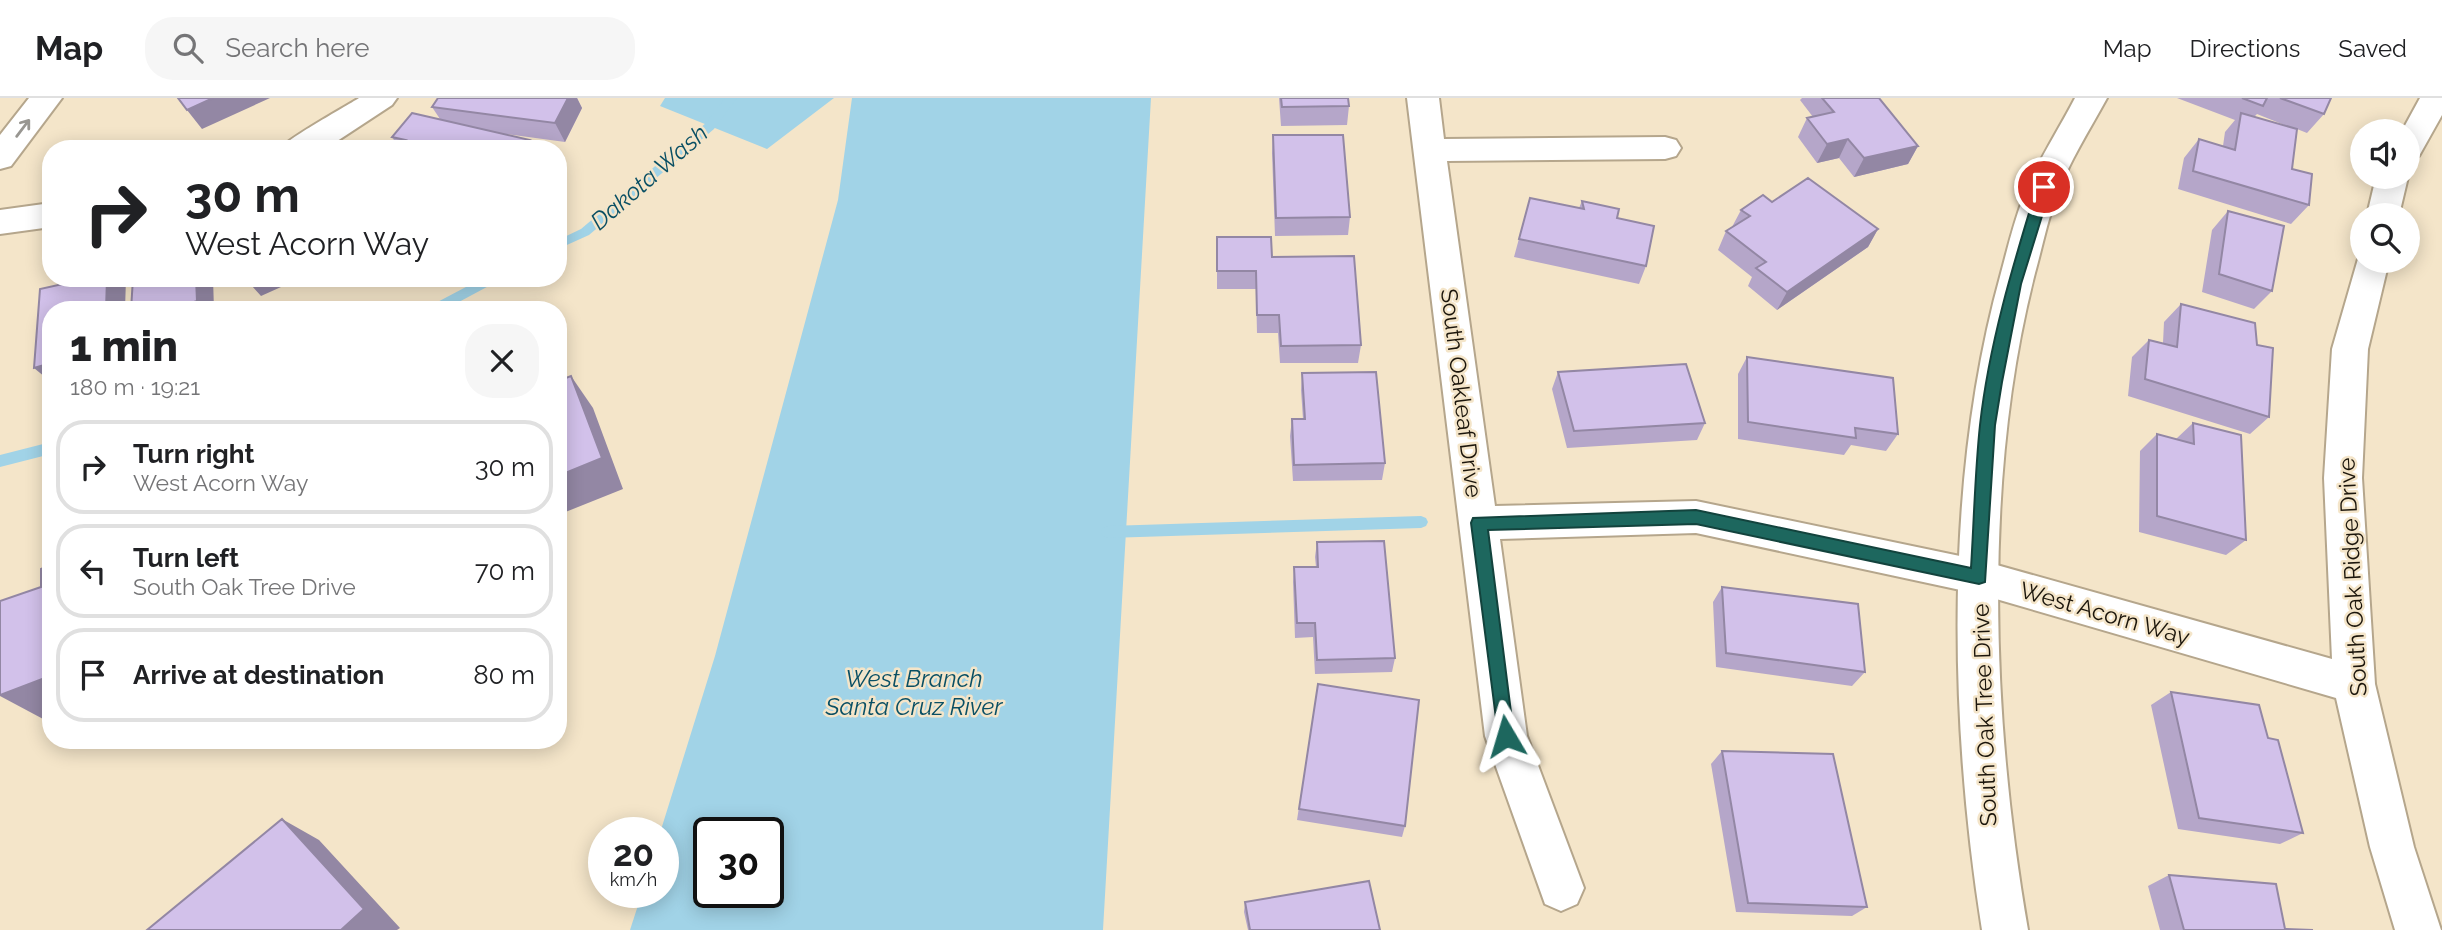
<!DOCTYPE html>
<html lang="en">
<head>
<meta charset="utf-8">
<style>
  body { margin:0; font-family:Raleway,sans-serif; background:#f6f6f6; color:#202124; height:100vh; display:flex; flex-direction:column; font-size:26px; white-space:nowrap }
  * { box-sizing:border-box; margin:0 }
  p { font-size:23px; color:#757577 }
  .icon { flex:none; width:38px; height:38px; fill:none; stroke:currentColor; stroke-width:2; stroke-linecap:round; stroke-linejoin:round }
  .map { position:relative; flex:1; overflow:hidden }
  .drawer { position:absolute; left:42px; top:203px; width:525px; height:448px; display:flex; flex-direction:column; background:#fff; border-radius:28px; box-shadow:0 4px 18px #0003 }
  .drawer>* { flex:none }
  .banner { position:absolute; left:42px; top:42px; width:525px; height:147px; border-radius:28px; box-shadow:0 4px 18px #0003; background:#fff; color:#202124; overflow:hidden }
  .controls { position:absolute; left:2350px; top:21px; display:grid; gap:14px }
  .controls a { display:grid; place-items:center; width:70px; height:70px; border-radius:50%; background:#fff; box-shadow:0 4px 18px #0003; font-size:35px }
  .speed { position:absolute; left:588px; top:719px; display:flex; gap:14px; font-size:35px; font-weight:700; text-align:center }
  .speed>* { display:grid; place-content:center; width:91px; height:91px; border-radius:50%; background:#fff; box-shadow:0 4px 18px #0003; line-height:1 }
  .speed small { font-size:18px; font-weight:400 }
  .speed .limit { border:4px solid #111; border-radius:10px; background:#fff; color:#111 }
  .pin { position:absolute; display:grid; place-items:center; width:60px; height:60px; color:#fff; margin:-30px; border:4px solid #fff; border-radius:50%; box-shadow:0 2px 7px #0007 }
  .me { position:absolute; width:77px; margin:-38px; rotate:353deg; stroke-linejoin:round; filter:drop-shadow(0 0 5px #0008) }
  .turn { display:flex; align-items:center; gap:24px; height:147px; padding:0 28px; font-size:32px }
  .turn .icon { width:91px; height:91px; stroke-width:2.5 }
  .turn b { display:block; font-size:49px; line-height:60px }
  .round { display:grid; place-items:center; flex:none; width:74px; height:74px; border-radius:28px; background:#f6f6f6 }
  .head { display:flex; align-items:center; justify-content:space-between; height:119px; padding:0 28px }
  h1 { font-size:42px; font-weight:800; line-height:52px }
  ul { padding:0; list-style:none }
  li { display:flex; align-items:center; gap:21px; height:94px; margin:0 14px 10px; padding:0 14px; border:4px solid #e0e0e0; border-radius:28px }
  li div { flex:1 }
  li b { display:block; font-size:26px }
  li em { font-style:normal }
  header { display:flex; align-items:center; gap:42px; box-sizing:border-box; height:98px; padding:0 35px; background:#fff; border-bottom:2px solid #e0e0e0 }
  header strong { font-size:33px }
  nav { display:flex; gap:38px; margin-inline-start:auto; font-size:24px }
  .search { width:490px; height:63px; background:#f6f6f6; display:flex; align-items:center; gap:18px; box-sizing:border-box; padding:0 24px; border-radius:28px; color:#757577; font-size:26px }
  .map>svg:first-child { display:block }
  .water { fill:#a1d3e7; fill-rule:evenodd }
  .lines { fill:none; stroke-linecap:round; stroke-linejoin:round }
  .stream { fill:#a1d3e7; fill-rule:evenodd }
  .street-casing { stroke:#b5a68c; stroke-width:4 }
  .secondary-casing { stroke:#b5a68c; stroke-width:4 }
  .street { fill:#fff; fill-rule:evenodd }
  .secondary { fill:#fff; fill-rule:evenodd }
  .wall { fill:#b5a6c9; fill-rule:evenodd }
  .shaded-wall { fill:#9387a4 }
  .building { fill:#d2c1ea; stroke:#9387a4; stroke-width:2 }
  .oneway { stroke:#989691 }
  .route { fill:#1d675e; stroke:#13433d; stroke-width:2 }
  .labels { text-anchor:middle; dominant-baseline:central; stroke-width:5; stroke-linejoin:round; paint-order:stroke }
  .street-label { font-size:23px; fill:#1b150b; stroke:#f4e5c9 }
  .water-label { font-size:24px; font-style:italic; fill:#094f64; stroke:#f4e5c9 }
</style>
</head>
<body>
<header>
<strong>Map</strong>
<div class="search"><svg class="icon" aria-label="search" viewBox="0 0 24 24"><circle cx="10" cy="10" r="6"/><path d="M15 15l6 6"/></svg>Search here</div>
<nav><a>Map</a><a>Directions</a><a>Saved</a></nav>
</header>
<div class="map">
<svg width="2442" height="832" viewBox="0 0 2442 832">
  <rect width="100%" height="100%" fill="#f4e5c9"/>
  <path class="water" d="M665 0H834L767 51 660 8Z
    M852 0H1151L1103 832H630L642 795 663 794V735H660L715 558 838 102ZM709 735H768V794H709Z"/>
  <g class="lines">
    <path class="stream" d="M725 0H737L714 31 589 137 558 151V142L581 131 706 25Z
      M483 180H500L498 183 444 212H426L428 209Z
      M51 344V356L0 369V357Z
      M1421 418 1426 420 1428 424 1426 428 1421 430 1108 440 1103 438 1101 434 1103 430 1108 428Z"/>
    <defs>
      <path id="street" d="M359 0H397L392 7 325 51H280C285 42 345 9 359 0Z
        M1407 0H1439L1444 41 1665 39 1676 42 1681 50 1676 58 1665 61 1447 63 1495 408 1696 403 1979 462 2332 561 2324 380 2332 251 2360 154 2362 153V163H2389L2368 251 2362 380 2375 586 2414 749 2441 832H2395L2370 749 2336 600 1979 496 1696 435 1500 441 1527 638 1584 790 1577 806 1561 813 1545 806 1485 638Z
        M2420 0H2442V17L2419 58 2408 61V33H2402Z
        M2376 79H2408L2399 117H2367Z
        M51 105V129L0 136V112Z"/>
      <path id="secondary" d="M29 0H62L11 68 0 71V37Z
        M2075 0H2107C2089 33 2069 64 2056 99 2047 124 2042 150 2035 175 1982 380 1992 625 2028 832H1982C1949 623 1944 379 2001 175 2008 149 2014 123 2024 98 2037 64 2058 33 2075 0Z"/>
    </defs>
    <use href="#street" class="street-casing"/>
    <use href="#secondary" class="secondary-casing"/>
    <use href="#street" class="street"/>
    <use href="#secondary" class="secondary"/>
  </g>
  <path class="wall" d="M438 0H577L582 10 565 44 506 36 399 50 392 39 440 21 432 9Z
    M1279 0H1348L1349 8 1347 27 1281 28Z
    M1802 0H1879L1918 48 1908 66 1854 79 1839 60 1817 65 1798 39 1807 20 1813 19 1800 2Z
    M2177 0H2331L2324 16 2307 35 2297 31 2292 71 2309 107 2291 126 2178 91 2184 60 2199 41 2223 48 2225 34 2235 22ZM2257 16 2292 30 2254 19Z
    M1273 37 1350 119 1348 137 1275 138 1272 55Z
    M1530 100 1579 110 1582 103 1617 120 1646 168 1639 186 1514 159Z
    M1772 104 1878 131 1868 149 1777 212 1748 188 1752 179 1718 152 1726 133 1732 129 1741 112Z
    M2228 113 2272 193 2254 211 2202 194 2212 132Z
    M1217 139 1272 159 1361 247 1358 265H1280L1278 235H1257L1256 191H1217Z
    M2181 206 2257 247 2269 319 2250 336 2128 298 2132 259 2149 242 2163 245 2164 224Z
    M1747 259 1898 336 1886 353 1851 347 1844 357 1738 341V276Z
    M1558 274 1705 325 1697 342 1567 350 1552 291Z
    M1302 275 1385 365 1382 382 1293 383 1290 338 1292 321H1303L1301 292Z
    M2193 325 2246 442 2226 457 2139 434 2140 353 2157 336 2176 341Z
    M1317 444 1395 560 1392 574 1315 576 1313 539 1295 540 1293 484 1294 469H1316L1315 459Z
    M1722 489 1865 574 1852 588 1716 569 1713 504Z
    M1318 586 1405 728 1402 739 1297 722Z
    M2171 594 2268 640 2303 735 2280 746 2178 731 2151 607Z
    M1722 653 1867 809 1852 818 1736 814 1711 666Z
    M2169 777 2285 831 2313 832H2160L2148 788Z
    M1245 804 1380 832H1248L1244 814Z"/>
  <path class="shaded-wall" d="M213 0H270L202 31 187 12Z
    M568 0H577L582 10 565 44 555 25Z
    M1848 41 1839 60 1817 65 1827 46Z
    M530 42 535 51H523Z
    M1918 48 1908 66 1854 79 1864 60Z
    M1878 131 1868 149 1777 212 1787 194Z
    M107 180H126L125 212H106Z
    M196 180H213L214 212H182V208Z
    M245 180H301L261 198Z
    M51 265V284L34 270Z
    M571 278 593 310 623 391 558 417V378Z
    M45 580 51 583V620L45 622 0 598V597Z
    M282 721 319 742 400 830 397 832H341Z"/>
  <path class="building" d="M178 0H213L187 12Z
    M438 0H568L555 25 432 9Z
    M1281 0H1348L1349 8 1282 9Z
    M1822 0H1879L1918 48 1864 60 1848 41 1827 46 1807 20 1834 14Z
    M2242 0H2267L2263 8Z
    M2280 0H2331L2324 16Z
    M412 15 530 42 523 51H398L406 42 392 39Z
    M2241 15 2297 31 2292 71 2312 76 2309 107 2193 73 2199 41 2235 52Z
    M1273 37H1343L1350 119 1276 120Z
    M1808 80 1878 131 1787 194 1756 170 1766 164 1726 133 1750 118 1741 112 1763 97 1772 104Z
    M1530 100 1584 111 1582 103 1619 111 1617 120 1654 128 1646 168 1519 141Z
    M2228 113 2284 128 2272 193 2219 176Z
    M1217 139H1271L1272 159 1354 158 1361 247 1281 248 1279 217H1257L1256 173H1217Z
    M63 180H107L106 212H51V265L34 270 40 191 63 186Z
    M133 180H196L197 203 182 208V212H131Z
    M2181 206 2255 225 2257 247 2273 250 2269 319 2145 281 2149 242 2177 249Z
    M1747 259 1893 280 1898 336 1855 330 1856 340 1748 324Z
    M1686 266 1705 325 1574 333 1558 274Z
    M1376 274 1385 365 1294 367 1292 321H1305L1302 275Z
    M571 278 602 360 558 378V283Z
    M2193 325 2241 337 2246 442 2157 418V336L2194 346Z
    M1384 443 1395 560 1317 562 1315 525H1297L1294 469H1318L1317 444Z
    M51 467V597L47 599 45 580 0 597V503L41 489V471Z
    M1722 489 1858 506 1865 574 1726 555Z
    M1318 586 1419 602 1405 728 1299 711Z
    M2171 594 2259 607 2268 640 2278 642 2303 735 2199 720Z
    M1722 653 1833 656 1867 809 1748 805Z
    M282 721 364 811 341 832H147Z
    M2169 777 2276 786 2285 831 2313 832H2184Z
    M1369 783 1380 832H1250L1245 804Z"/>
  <defs><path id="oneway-shaft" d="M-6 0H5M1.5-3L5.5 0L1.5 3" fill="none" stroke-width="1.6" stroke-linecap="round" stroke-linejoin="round" transform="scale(1.75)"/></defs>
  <use class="oneway" href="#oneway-shaft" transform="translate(23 30) rotate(-53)"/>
  <path class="route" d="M2044 84 2051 89 2021 186 2002 284 1995 327 1985 484 1979 486 1696 426 1488 432 1514 638 1512 644 1506 646 1499 644 1471 425 1473 420 1696 412 1971 470C1974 423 1975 374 1980 327 1989 246 2013 167 2037 89Z"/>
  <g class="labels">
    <g class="street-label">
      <text transform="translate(1462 295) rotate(83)">South Oakleaf Drive</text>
      <text transform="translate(2352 479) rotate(-93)">South Oak Ridge Drive</text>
      <text transform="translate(2105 515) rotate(16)">West Acorn Way</text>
      <text transform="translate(1984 617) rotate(-92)">South Oak Tree Drive</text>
    </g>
    <g class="water-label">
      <text transform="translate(649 79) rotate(-41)">Dakota Wash</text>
      <text x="914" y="580">West Branch<tspan x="914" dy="28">Santa Cruz River</tspan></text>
    </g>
  </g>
</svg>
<div class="controls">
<a><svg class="icon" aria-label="sound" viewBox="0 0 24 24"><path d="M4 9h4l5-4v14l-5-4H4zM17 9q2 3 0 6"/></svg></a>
<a><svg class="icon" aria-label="search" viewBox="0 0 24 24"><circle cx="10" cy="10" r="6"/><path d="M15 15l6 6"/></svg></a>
</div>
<div class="speed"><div>20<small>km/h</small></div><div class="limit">30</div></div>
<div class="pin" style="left:2044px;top:89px;background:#d93025"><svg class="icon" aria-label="arrive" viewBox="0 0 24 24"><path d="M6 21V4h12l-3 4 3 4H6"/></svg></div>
<svg class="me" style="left:1506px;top:638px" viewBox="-20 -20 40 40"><path d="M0-17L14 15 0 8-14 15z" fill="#1d675e" stroke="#fff" stroke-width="4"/></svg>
<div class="banner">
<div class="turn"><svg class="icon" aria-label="right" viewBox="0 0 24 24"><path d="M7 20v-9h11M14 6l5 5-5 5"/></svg><div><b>30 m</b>West Acorn Way</div></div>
</div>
<section class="drawer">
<div class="head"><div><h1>1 min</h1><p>180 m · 19:21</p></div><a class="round"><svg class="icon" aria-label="close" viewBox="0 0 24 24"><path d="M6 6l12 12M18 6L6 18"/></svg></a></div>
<ul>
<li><svg class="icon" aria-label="right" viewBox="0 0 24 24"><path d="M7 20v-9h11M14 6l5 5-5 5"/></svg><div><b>Turn right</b><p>West Acorn Way</p></div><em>30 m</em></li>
<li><svg class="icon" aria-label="left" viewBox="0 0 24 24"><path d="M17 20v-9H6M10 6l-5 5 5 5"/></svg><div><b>Turn left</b><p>South Oak Tree Drive</p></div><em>70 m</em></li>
<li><svg class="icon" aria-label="arrive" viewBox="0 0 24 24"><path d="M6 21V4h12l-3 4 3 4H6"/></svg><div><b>Arrive at destination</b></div><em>80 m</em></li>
</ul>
</section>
</div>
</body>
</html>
